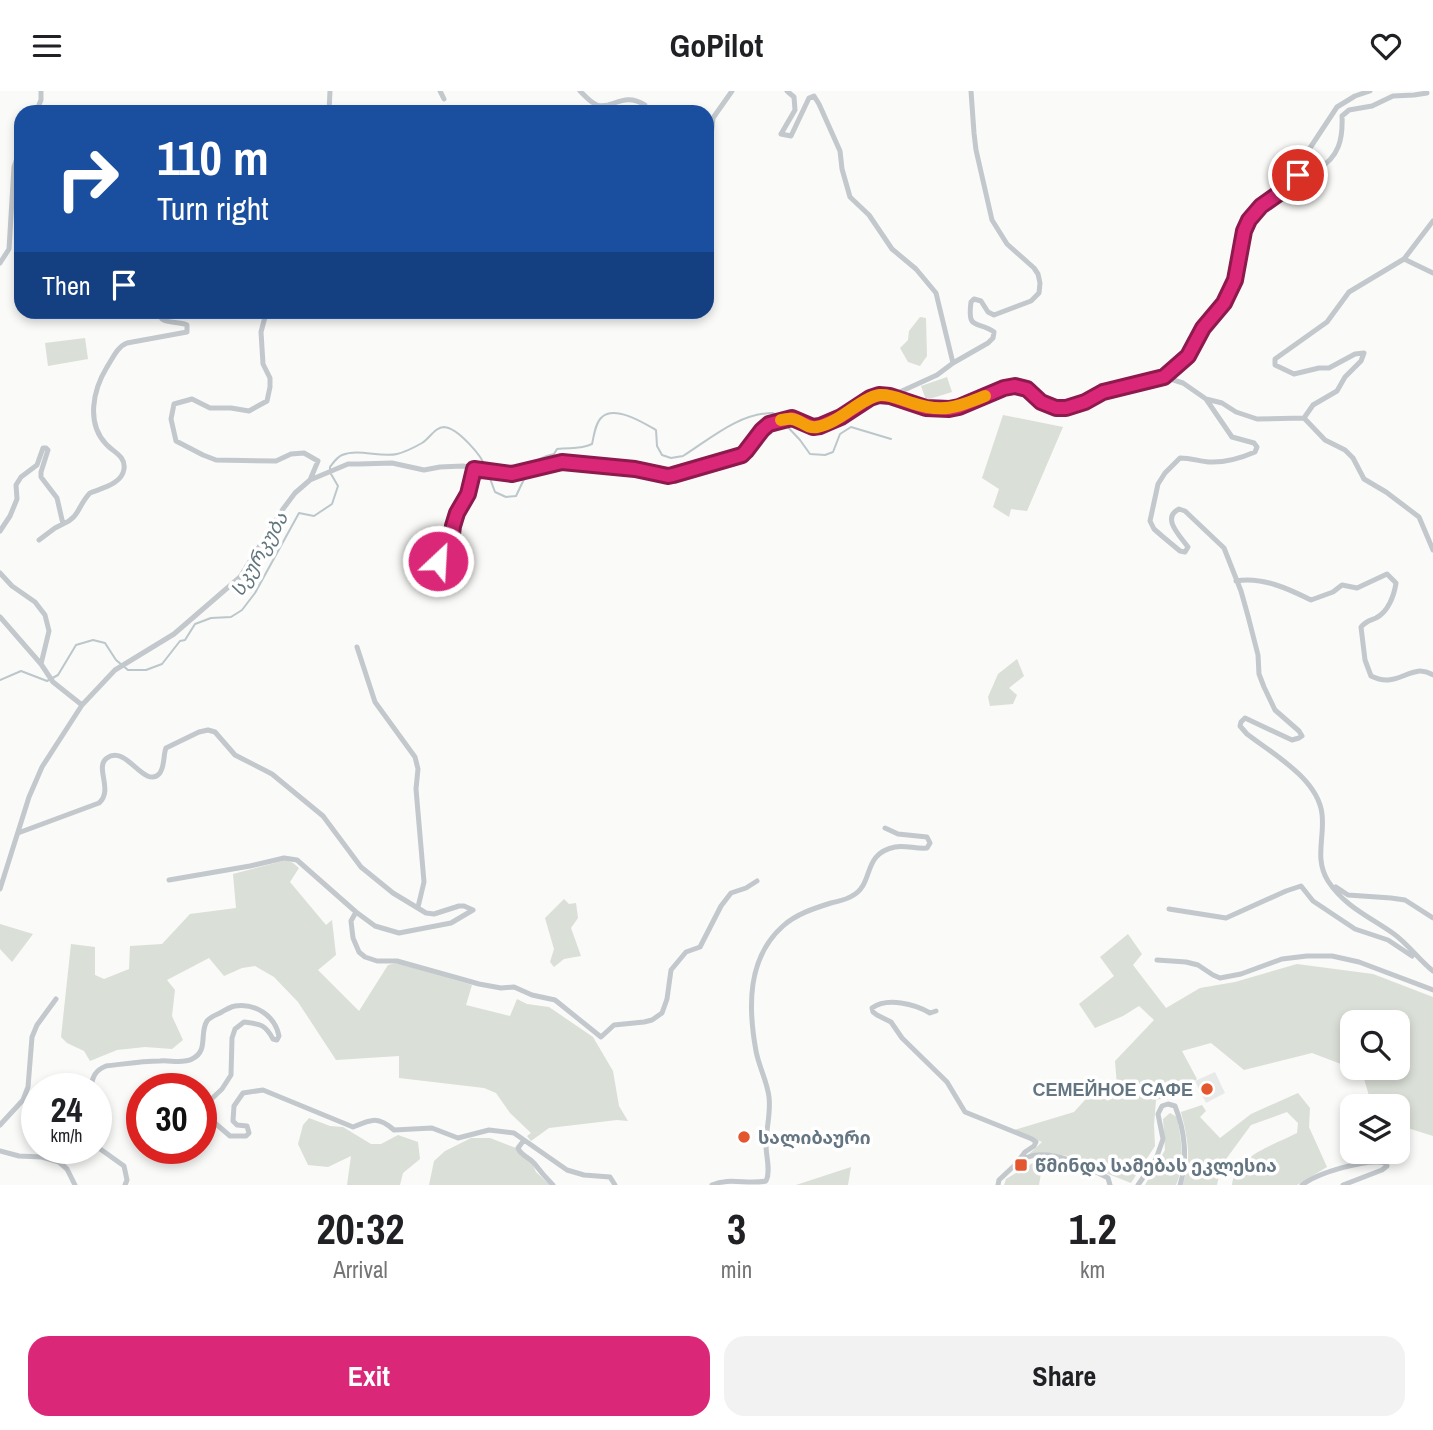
<!DOCTYPE html>
<html lang="en">
<head>
<meta charset="utf-8">
<style>
  body { margin:0; font-family:"Archivo Narrow","Noto Sans Georgian",sans-serif; background:#f2f2f2; color:#202124; height:100vh; display:flex; flex-direction:column; font-size:26px; white-space:nowrap }
  * { box-sizing:border-box; margin:0 }
  p { font-size:23px; color:#757577 }
  .icon { flex:none; width:38px; height:38px; fill:none; stroke:currentColor; stroke-width:2; stroke-linecap:round; stroke-linejoin:round }
  .map { position:relative; height:1094px; overflow:hidden }
  .panel { display:flex; flex-direction:column; background:#fff; flex:1 }
  .panel>* { flex:none }
  .hud { position:absolute; left:14px; top:14px; width:700px; height:214px; border-radius:21px; box-shadow:0 4px 10px #0003; background:#1a4fa0; color:#fff; overflow:hidden }
  .fabs { position:absolute; left:1340px; top:919px; display:grid; gap:14px }
  .fabs a { display:grid; place-items:center; width:70px; height:70px; border-radius:14px; background:#fff; box-shadow:0 4px 10px #0003; font-size:35px }
  .speed { position:absolute; left:21px; top:982px; display:flex; gap:14px; font-size:35px; font-weight:700; text-align:center }
  .speed>* { display:grid; place-content:center; width:91px; height:91px; border-radius:50%; background:#fff; box-shadow:0 4px 10px #0003; line-height:1 }
  .speed small { font-size:18px; font-weight:400 }
  .speed .limit { border:10px solid #d22; background:#fff; color:#111 }
  .pin { position:absolute; display:grid; place-items:center; width:60px; height:60px; color:#fff; margin:-30px; border:4px solid #fff; border-radius:50%; box-shadow:0 2px 7px #0007 }
  .me { position:absolute; width:77px; margin:-38px; rotate:25deg; stroke-linejoin:round; filter:drop-shadow(0 0 5px #0008) }
  .turn { display:flex; align-items:center; gap:24px; height:147px; padding:0 28px; font-size:32px }
  .turn .icon { width:91px; height:91px; stroke-width:2.5 }
  .turn b { display:block; font-size:49px; line-height:60px }
  .then { display:flex; align-items:center; height:66px; padding:0 28px; background:#0003; gap:14px; font-size:26px }
  .eta { display:flex; justify-content:space-evenly; align-items:center; height:119px; text-align:center }
  .eta b { font-size:42px; font-weight:700; line-height:49px }
  .cta { display:flex; gap:14px; margin-top:auto; padding:14px 28px }
  .cta a { flex:1; height:80px; border-radius:21px; background:#db2777; color:#fff; font-size:28px; font-weight:700; line-height:80px; text-align:center }
  .cta a+a { background:#f2f2f2; color:#202124 }
  header { display:flex; justify-content:space-between; align-items:center; height:91px; padding:0 28px; background:#fff; font-size:32px; font-weight:700 }
  .map>svg:first-child { display:block }
  .built { fill:#e8e9e9 }
  .green { fill:#dadfd7; fill-rule:evenodd }
  .lines { fill:none; stroke-linecap:round; stroke-linejoin:round }
  .stream { stroke:#bbc7cb; stroke-width:2 }
  .minor { stroke:#c3c8cc; stroke-width:5 }
  .route-casing { stroke:#8e194d; stroke-width:18 }
  .route { stroke:#db2777; stroke-width:12 }
  .slow { stroke:#f59e0b; stroke-width:12 }
  .poi-dot { fill:#e4572e; stroke:#fff; stroke-width:2.5 }
  .labels { text-anchor:middle; dominant-baseline:central; stroke-width:7; stroke-linejoin:round; paint-order:stroke }
  .poi-label { font-size:18px; font-weight:bold; fill:#657683; stroke:#fff; text-anchor:start }
  .water-label { font-size:19px; font-style:italic; fill:#60757c; stroke:#fff }
</style>
</head>
<body>
<header><svg class="icon" aria-label="menu" viewBox="0 0 24 24"><path d="M4 6h16M4 12h16M4 18h16"/></svg>GoPilot<svg class="icon" aria-label="heart" viewBox="0 0 24 24"><path d="M12 20l-8-8c-3-5 5-10 8-4 3-6 11-1 8 4z"/></svg></header>
<div class="map">
<svg width="1433" height="1094" viewBox="0 0 1433 1094">
  <rect width="100%" height="100%" fill="#fafaf8"/>
  <path class="built" d="M1215 981 1225 1002 1206 1012 1195 990Z"/>
  <path class="green" d="M920 226 926 227 927 265 920 275 908 271 900 257 908 249 909 240Z
    M85 247 88 268 48 275 45 252Z
    M947 286 952 301 926 309 921 295Z
    M1003 324 1063 336 1027 420 1011 418 1009 426 993 416 999 398 982 387Z
    M1017 568 1024 585 1009 597 1017 604 1013 613 990 615 988 606 998 583Z
    M286 769 293 772 299 777 290 791 326 834 332 829 336 864 318 879 359 920 388 874 397 872 472 894 466 914 510 925 517 908 527 913 549 916 593 946 613 980 619 1015 628 1030 617 1029 549 1037 531 1050 527 1045 531 1042 510 1022 496 1002 484 997 399 987V965L336 969 298 911 274 886 255 875 242 877 224 885 209 867 167 889 175 899 172 925 183 949 172 958 145 956 117 959 90 970 84 960 67 952 61 946 71 853 95 856V884L104 888 129 878 130 855 162 853 190 823 236 817 233 783Z
    M564 808 569 813 576 812 578 827 571 837 581 865 564 868 554 876 550 871 554 858 545 827Z
    M0 833 33 843 12 871 0 858Z
    M1128 843 1142 863 1133 874 1166 917 1200 897 1235 891 1297 873 1373 883 1433 906V1045L1398 1034V1015H1372L1362 981 1312 962 1244 979 1211 952 1182 960 1197 988 1176 1004 1156 1009 1154 1034 1155 1055 1131 1092 1103 1081 1080 1067 1049 1062 1028 1064 1042 1051 1014 1039 1074 1021 1094 999 1108 1010 1117 995 1115 970 1154 929 1139 915 1123 925 1095 937 1079 913 1114 885 1100 866ZM1353 931H1398V976H1353Z
    M1298 1002 1310 1017 1309 1036 1327 1076 1297 1094H1232C1235 1065 1274 1054 1297 1042L1298 1032 1287 1021 1251 1034 1221 1075 1217 1094H1182C1193 1071 1187 1045 1181 1021L1202 1014 1206 1020 1200 1026 1220 1047 1251 1023Z
    M1170 1022 1177 1026C1181 1048 1186 1072 1176 1094H1145L1165 1059 1163 1028Z
    M309 1027 330 1035 343 1036 371 1053H381L398 1044 418 1051 420 1068 403 1082 400 1094H347L351 1065 328 1076 308 1074 298 1053 303 1034Z
    M471 1047H490L516 1057 521 1065 531 1070 536 1081 550 1094H429L434 1070 445 1060Z
    M1036 1070 1043 1071 1039 1094H1004L1006 1088Z
    M851 1076 848 1094H796Z"/>
  <g class="lines">
    <path class="stream" d="M784 332 800 349 810 363 825 364 833 361 840 343 851 336 891 348
      M529 377C535 369 544 365 554 363L557 358C571 356 579 359 592 353 594 345 595 332 602 326 615 314 644 332 656 339L657 355 662 364 671 367 683 365C710 348 739 322 773 322L780 328
      M330 378V376C333 372 337 366 342 364 359 357 380 367 397 363 405 361 415 356 422 352 430 347 435 336 444 336 458 337 482 365 486 377
      M488 382 495 401 506 406 516 405 527 382
      M0 589 21 580 47 590 58 584 76 554 93 549 105 552 116 569 128 579H146L162 573 180 550 185 549 195 533 211 527 231 526 242 519 255 502 299 422 314 425 332 413 338 395 331 383"/>
    <path class="minor" d="M440 0 444 8
      M580 0C585 5 591 12 597 14 612 19 623 0 645 14L644 21
      M787 0 794 6 795 19 781 43 791 45 809 7 814 5 819 13 840 60 842 78 850 106 869 124 892 158 916 178 936 202 953 272
      M36 21 41 9V0
      M329 21 330 0
      M707 55 711 45 713 27 732 0
      M1298 84C1307 85 1311 83 1318 78 1339 66 1343 48 1342 25L1349 19 1372 15 1393 5 1414 4 1427 2
      M1404 168 1433 130
      M0 172 9 158 14 76 21 55
      M265 226 261 241 263 273 270 287V296L267 310 249 320 231 317H210L192 308 174 313 171 328 176 350 203 364 216 369 276 370 291 363 304 362 318 370 310 389
      M1164 286 1188 265 1203 238 1224 212 1235 189 1244 140 1249 129 1261 115 1281 101 1298 84 1308 60 1337 16 1355 5 1370 0
      M891 305 937 284 953 272 988 252 993 247 994 241C978 229 967 241 971 211L974 208 981 210 988 221 994 224 1031 210 1039 202 1040 192 1038 183 1034 177 1007 153 992 129 976 59 974 42 971 0
      M1206 308 1222 312 1236 321 1257 328 1304 327 1313 314 1337 300 1345 286 1361 270 1364 262 1355 263 1329 277H1319L1294 283 1275 274V268L1327 231 1349 201 1404 168 1433 182
      M1304 327 1325 349 1345 359 1353 367 1364 388 1386 401 1419 426 1433 459
      M63 433C80 426 78 414 90 402 102 397 122 393 124 378 126 365 113 361 106 353 86 332 93 299 107 276 113 267 117 256 127 252L187 241V234C179 230 169 233 162 228L165 223 173 220
      M0 440 10 425 17 408 16 394 21 386 37 374 43 357H46L48 359 41 381V386L57 407 63 433 55 437 39 449
      M438 470 451 452 453 435 457 421 468 403 474 378
      M0 482 12 495 35 511 45 524 49 540 41 573
      M1236 490C1261 485 1289 498 1311 509L1333 501 1342 494 1357 497 1387 483 1396 492C1394 505 1388 521 1376 527 1369 530 1366 530 1361 536L1365 569 1371 585C1399 599 1411 570 1433 584
      M0 526 41 573 53 591 82 614
      M357 556 375 611 415 666 418 678 416 698 424 791 418 816
      M18 742 99 712C114 699 94 676 107 667 126 653 144 698 159 683 165 677 163 664 166 657L199 641 208 639 215 641 235 664 272 683 323 725 361 776 393 802 426 822 434 823 459 815H464L473 819
      M169 789 250 775 284 767 297 769 356 821 375 835 399 842 451 832 473 819
      M1336 796 1348 804 1391 807 1405 809 1433 827
      M0 798 29 706 42 676 82 614 115 579 174 543 240 486 283 418 295 402 310 389 348 373H359L392 372 424 379 440 376 463 375 492 382 512 383 562 371 635 378 668 385 673 384 742 364 769 333 791 327 813 336H818L841 326 870 308 879 304 890 305 926 317 937 319 949 318 959 316 1004 297 1015 295 1027 298 1041 311 1056 317H1066L1085 311 1103 301 1164 286 1183 292 1206 308 1232 346 1254 352 1257 356 1255 361C1241 367 1225 372 1209 371 1199 370 1190 367 1180 367L1165 382 1158 393 1150 430 1154 438 1162 445 1180 460 1185 461 1188 456C1180 445 1161 427 1179 418L1185 420 1224 457 1241 500 1248 525 1258 564 1259 583 1264 596 1275 619 1299 640 1302 645 1299 647 1292 649 1245 627 1241 631 1240 635 1247 643C1273 663 1318 688 1322 723 1325 747 1314 767 1328 790 1345 816 1370 826 1394 843 1408 853 1419 869 1433 880
      M1169 818 1226 827 1286 800 1301 795 1313 810 1355 838 1388 849 1412 865
      M356 821 351 830 353 847 359 861 365 866 377 870H397L479 893 501 897 514 896 532 904 555 909 601 946 614 934 644 931 652 929 662 922 667 908 671 879 686 861 700 856 721 815 731 802 746 797 757 790
      M1157 869 1186 871 1198 874 1213 884 1220 887 1241 883 1282 868 1307 865H1332L1359 871 1433 899
      M936 920 930 922C915 913 887 906 872 917L873 921 877 924 891 931 902 947 947 991 965 1021 1032 1048 1036 1051 1034 1055 1025 1061 1016 1073 999 1089 998 1094
      M90 998C93 986 94 980 106 975 124 973 142 970 160 970 170 969 183 973 192 968 209 960 199 942 207 930 210 926 216 924 220 922 225 919 230 916 235 915 256 912 275 925 279 945L277 949 273 948C265 933 260 933 244 931L235 938 232 947 231 984 222 998 202 1017 201 1020 230 1045H246L249 1042 247 1035 237 1034 233 1030 234 1015 243 1002 263 999 353 1036C372 1028 378 1025 394 1039L432 1037 458 1047 489 1039 514 1042 567 1079 584 1084 610 1086 615 1094
      M0 1034 23 1009 28 996 32 946 37 934 56 908
      M524 1049 518 1057C521 1065 529 1066 534 1072 540 1080 546 1087 553 1094
      M96 1055 124 1075 127 1089 125 1094
      M0 1060 19 1065 42 1066 59 1071 67 1078 75 1094
      M1018 1072C1019 1071 1027 1066 1028 1066 1052 1057 1087 1076 1108 1087L1110 1094
      M712 1094C729 1086 748 1094 766 1090 771 1080 766 1066 766 1054 766 1038 771 1022 769 1006 767 990 759 976 756 960 748 916 747 867 783 835 796 823 815 817 831 812 838 810 846 809 852 805 875 793 861 763 895 756 905 754 916 758 927 757L930 752 927 746 898 743 885 737
      M1138 1094 1156 1068 1163 1048 1158 1023 1162 1015 1168 1013 1175 1015C1185 1040 1188 1069 1180 1094
      M1302 1094C1317 1082 1367 1067 1386 1072L1387 1075 1382 1079 1343 1094"/>
  </g>
  <g class="lines">
    <defs>
      <path id="route" d="M438 470 451 452 453 435 457 422 468 403 474 378 512 383 562 371 635 378 668 385 673 384 742 364 746 360 762 339 769 333 792 327 813 336 820 335 841 326 870 307 879 304 890 305 926 317 949 318 959 316 1004 297 1015 295 1027 298 1041 311 1056 317H1066L1085 311 1103 301 1164 286 1188 265 1203 237 1224 212 1235 189 1244 140 1249 129 1261 115 1281 101 1298 84"/>
    </defs>
    <use href="#route" class="route-casing"/>
    <use href="#route" class="route"/>
    <path class="slow" d="M781 329C782 329 791 327 792 328 801 329 807 338 817 336 840 332 860 307 880 304 891 303 902 309 912 312 942 322 956 317 985 305"/>
  </g>
  <g class="poi-dot">
    <circle cx="1207" cy="998" r="7"/>
    <circle cx="744" cy="1046" r="7"/>
    <rect x="1014" y="1067" width="14" height="14" rx="3.5"/>
  </g>
  <g class="labels">
    <g class="poi-label">
      <text x="1193" y="998" text-anchor="end">СЕМЕЙНОЕ САФЕ</text>
      <text x="758" y="1046">სალიბაური</text>
      <text x="1035" y="1074">წმინდა სამებას ეკლესია</text>
    </g>
    <g class="water-label">
      <text transform="translate(259 463) rotate(-60)">სკურკუბა</text>
    </g>
  </g>
</svg>
<div class="fabs">
<a><svg class="icon" aria-label="search" viewBox="0 0 24 24"><circle cx="10" cy="10" r="6"/><path d="M15 15l6 6"/></svg></a>
<a><svg class="icon" aria-label="layers" viewBox="0 0 24 24"><path d="M12 4l9 5-9 5-9-5zM3 14l9 5 9-5"/></svg></a>
</div>
<div class="speed"><div>24<small>km/h</small></div><div class="limit">30</div></div>
<div class="pin" style="left:1298px;top:84px;background:#d93025"><svg class="icon" aria-label="arrive" viewBox="0 0 24 24"><path d="M6 21V4h12l-3 4 3 4H6"/></svg></div>
<svg class="me" style="left:438px;top:470px" viewBox="-20 -20 40 40"><circle r="17" fill="#db2777" stroke="#fff" stroke-width="3"/><path d="M0-11L8 9 0 5-8 9z" fill="#fff"/></svg>
<div class="hud">
<div class="turn"><svg class="icon" aria-label="right" viewBox="0 0 24 24"><path d="M7 20v-9h11M14 6l5 5-5 5"/></svg><div><b>110 m</b>Turn right</div></div>
<div class="then">Then<svg class="icon" aria-label="arrive" viewBox="0 0 24 24"><path d="M6 21V4h12l-3 4 3 4H6"/></svg></div>
</div>
</div>
<section class="panel">
<div class="eta">
<div><b>20:32</b><p>Arrival</p></div>
<div><b>3</b><p>min</p></div>
<div><b>1.2</b><p>km</p></div>
</div>
<div class="cta"><a>Exit</a><a>Share</a></div>
</section>
</body>
</html>
